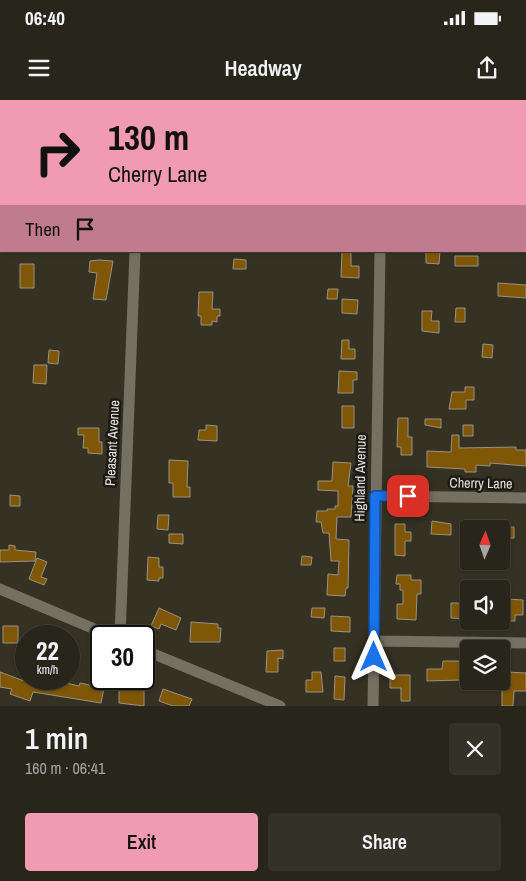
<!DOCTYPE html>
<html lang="en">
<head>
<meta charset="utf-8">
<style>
  body { margin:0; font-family:"Archivo Narrow",sans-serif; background:#343228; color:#f1f3f6; height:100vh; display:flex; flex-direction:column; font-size:19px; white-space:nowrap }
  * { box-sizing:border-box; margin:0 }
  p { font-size:16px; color:#a5a5a3 }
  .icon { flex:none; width:28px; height:28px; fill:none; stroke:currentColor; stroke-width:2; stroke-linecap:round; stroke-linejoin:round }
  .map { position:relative; height:606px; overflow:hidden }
  .panel { display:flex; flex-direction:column; background:#28261b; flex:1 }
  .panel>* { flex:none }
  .banner { position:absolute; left:0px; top:0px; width:526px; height:152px; box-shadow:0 1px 4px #0004,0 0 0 1px #44433a; background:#f19ab3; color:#111; overflow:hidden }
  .needle { width:32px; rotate:2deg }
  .controls { position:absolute; left:460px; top:420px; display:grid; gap:10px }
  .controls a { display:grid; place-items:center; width:50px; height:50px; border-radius:5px; background:#28261b; box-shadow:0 1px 4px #0004,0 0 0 1px #44433a; font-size:25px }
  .speed { position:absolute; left:15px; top:525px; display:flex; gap:10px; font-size:25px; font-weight:700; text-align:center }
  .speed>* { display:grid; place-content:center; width:65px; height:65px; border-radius:50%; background:#28261b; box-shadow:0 1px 4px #0004,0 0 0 1px #44433a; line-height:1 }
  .speed small { font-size:12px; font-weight:400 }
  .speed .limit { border:2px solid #111; border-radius:8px; background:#fff; color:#111 }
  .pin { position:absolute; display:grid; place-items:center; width:42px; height:42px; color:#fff; margin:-21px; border-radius:10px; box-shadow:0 2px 8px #0006 }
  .me { position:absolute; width:55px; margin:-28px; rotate:0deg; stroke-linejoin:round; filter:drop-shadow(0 0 4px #0008) }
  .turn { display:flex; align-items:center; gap:18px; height:105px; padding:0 25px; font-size:22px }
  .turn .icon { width:65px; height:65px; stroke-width:2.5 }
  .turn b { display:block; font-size:35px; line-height:42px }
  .then { display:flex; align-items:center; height:48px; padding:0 25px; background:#0003; gap:10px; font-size:19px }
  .round { display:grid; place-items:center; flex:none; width:52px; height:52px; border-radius:5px; background:#343228 }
  .summary { display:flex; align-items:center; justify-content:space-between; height:85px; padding:0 25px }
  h1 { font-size:30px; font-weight:600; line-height:38px }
  .button { display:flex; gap:10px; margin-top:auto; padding:10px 25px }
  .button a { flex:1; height:58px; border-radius:5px; background:#f19ab3; color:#111; font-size:20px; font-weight:600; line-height:58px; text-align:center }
  .button a+a { background:#343228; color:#f1f3f6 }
  .status { display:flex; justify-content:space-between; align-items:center; height:35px; padding:0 25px; background:#28261b; direction:ltr }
  .status svg { height:14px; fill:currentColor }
  header { display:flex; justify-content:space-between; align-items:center; height:65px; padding:0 25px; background:#28261b; font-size:22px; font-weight:600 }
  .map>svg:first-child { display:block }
  .building { fill:#7f5707; stroke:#9b9183 }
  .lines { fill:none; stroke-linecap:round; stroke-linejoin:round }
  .minor { stroke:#757162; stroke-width:11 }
  .route-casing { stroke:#114b97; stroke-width:12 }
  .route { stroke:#1a73e8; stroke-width:9 }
  .labels { text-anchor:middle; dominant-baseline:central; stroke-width:5; stroke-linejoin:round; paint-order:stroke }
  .street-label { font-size:14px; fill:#e3e1d9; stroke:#1b1a14 }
</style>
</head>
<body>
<div class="status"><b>06:40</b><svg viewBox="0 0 49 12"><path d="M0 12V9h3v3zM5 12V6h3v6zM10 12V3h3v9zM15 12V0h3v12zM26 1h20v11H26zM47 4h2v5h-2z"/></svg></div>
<header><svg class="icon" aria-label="menu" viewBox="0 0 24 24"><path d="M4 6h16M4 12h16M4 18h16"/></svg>Headway<svg class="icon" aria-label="share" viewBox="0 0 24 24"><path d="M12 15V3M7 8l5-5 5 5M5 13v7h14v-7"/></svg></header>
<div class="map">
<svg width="526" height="606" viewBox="0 0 526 606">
  <rect width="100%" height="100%" fill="#353224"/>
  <path class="building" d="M342 151H351V166H359V178L341 177Z
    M426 151H440L439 164 426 163Z
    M455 156H478V166H455Z
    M234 159 246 160V169H233Z
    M99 160 113 161 106 200 93 199 97 173 89 172 90 161Z
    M20 164H34V188H20Z
    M498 183 526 185V198L498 196Z
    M328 189H338L337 199H327Z
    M199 192H213L212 209H220V216H217V222L212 221V225H201V216H198Z
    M342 199 358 200 357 214 342 213Z
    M456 208H465V222H455Z
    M422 211H432L431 221H439V233L422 231Z
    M342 240H349V249H355V259H341Z
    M483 244 493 245 492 258 482 257Z
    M49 250 59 251 58 264 48 263Z
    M34 265H47L46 284 33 283Z
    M339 271 357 272V280H353V293H338Z
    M465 287H474V300H466V309H449L452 292H465Z
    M342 306H354V328H342Z
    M398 318H408V337H412V355H401V347H397Z
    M425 319H441V328L425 325Z
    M206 325 217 326V341L198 340 199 330H206Z
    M463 325H473V336H463Z
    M78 328H99V342H102V354L88 353V348H83L84 335H78Z
    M452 335H459V348L516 347V350H526V366L490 363V366L476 365V372H465V369L427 367V351L451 352Z
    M169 360 188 361 187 387H190V397H173V383H169Z
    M333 362 351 363 348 386H353L351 417H337L336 439 349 440 348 488H346L345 496 327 495 328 474 338 475 339 461H331L329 433H323L321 422H316L317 411H327V409H335V406H338V391L318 390V381H332Z
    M10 395 20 396V406H10Z
    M158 415H169L168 430 157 429Z
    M432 421 451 424V435L431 434Z
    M465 421 484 422V429H465Z
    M501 423H510V427H514V438H501Z
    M395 424H405V432H411V441H405V456L395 455Z
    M169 434H183V444L169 443Z
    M9 445 15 446V450L36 452 35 461 0 462V450H9Z
    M302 456 312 457 311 465H301Z
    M148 457 159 458V467H163V478H159V481L147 480Z
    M37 458 47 462 41 477 47 479 44 485 29 479Z
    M397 475H411V480H421V494H417L416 520 397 519V504H403V490H400V484H396Z
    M507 499 523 500V515H515V521H501V512H507Z
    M451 503H469V519L451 518Z
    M159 508 181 518 176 530 161 524 159 529 151 526Z
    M312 508H325L324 518 311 517Z
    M331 516 350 517V532L331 531Z
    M191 522 218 524V528H221L220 542H190Z
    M3 526H18V543H3Z
    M334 548H345V561H334Z
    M283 550V559L278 558V572H266L267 551Z
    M443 561H461L460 580 427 581V569H442Z
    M0 572 43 588 45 580 49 581 50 579 79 586 80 583 104 588 101 603 33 592 30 601 10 594 12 589 0 587Z
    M312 572H321L323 592H306V580H312Z
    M507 572 526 573V591H514L513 606H502V589L483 588V581H506Z
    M390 575H410V601H401V588H390Z
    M335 576 345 577 344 600 334 599Z
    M119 587 144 588V606L119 603Z
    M163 589 192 599 189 606H173L159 601Z"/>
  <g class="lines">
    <path class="minor" d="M451 0 459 1
      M525 12H526
      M525 80H526
      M375 396 526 398
      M0 489 111 536
      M120 536 135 151
      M374 541 526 543
      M144 550 280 606
      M373 606 380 151"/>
  </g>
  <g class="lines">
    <defs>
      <path id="route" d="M374 557 375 396H408"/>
    </defs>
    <use href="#route" class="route-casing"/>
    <use href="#route" class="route"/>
  </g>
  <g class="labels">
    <g class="street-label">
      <text transform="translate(112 343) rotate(-87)">Pleasant Avenue</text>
      <text transform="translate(360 378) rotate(-89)">Highland Avenue</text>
      <text transform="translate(481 383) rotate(1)">Cherry Lane</text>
    </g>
  </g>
</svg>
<div class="controls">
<a><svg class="needle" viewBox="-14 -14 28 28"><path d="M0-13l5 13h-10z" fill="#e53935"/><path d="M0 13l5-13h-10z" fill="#a5a5a3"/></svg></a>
<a><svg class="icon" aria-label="sound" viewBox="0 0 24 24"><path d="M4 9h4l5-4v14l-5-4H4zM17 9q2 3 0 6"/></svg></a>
<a><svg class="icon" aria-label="layers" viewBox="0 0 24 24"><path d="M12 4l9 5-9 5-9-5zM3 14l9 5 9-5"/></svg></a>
</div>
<div class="speed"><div>22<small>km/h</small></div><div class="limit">30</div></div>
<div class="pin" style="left:408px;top:396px;background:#d93025"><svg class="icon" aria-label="arrive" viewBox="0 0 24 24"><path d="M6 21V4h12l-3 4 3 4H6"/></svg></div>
<svg class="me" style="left:374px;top:557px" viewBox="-20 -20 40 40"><path d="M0-17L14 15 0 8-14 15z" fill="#1a73e8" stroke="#fff" stroke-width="4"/></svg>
<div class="banner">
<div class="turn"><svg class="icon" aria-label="right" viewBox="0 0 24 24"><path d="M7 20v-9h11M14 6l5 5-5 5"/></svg><div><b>130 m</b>Cherry Lane</div></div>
<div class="then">Then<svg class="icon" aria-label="arrive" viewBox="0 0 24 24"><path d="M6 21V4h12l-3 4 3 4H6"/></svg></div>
</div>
</div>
<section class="panel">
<div class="summary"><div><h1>1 min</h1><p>160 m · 06:41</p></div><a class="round"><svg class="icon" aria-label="close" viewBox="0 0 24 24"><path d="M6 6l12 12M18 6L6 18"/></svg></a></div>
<div class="button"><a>Exit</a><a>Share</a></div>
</section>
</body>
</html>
